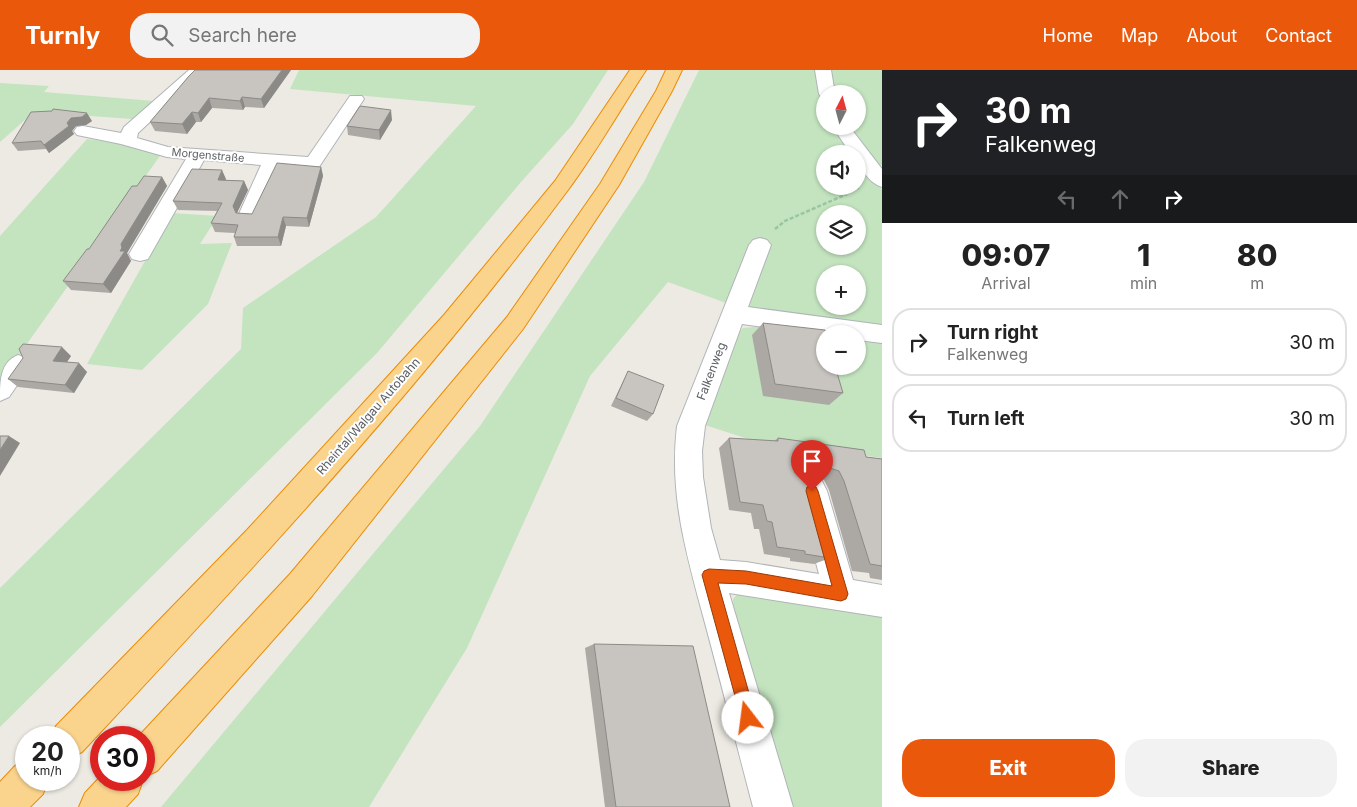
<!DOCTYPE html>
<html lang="en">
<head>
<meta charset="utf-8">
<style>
  body { margin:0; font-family:Inter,sans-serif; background:#f2f2f2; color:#222; height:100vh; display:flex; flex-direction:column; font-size:19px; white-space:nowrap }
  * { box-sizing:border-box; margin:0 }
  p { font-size:16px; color:#767676 }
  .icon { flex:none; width:28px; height:28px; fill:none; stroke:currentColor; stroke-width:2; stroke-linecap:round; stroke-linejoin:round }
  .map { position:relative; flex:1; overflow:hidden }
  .sheet { display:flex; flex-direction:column; background:#fff; width:475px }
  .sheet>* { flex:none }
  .top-card { background:#202124; color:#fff; overflow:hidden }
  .needle { width:32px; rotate:6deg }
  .buttons { position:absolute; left:816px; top:15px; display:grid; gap:10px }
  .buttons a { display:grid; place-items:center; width:50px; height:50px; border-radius:50%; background:#fff; box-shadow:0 1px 4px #0004; font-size:25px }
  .speed { position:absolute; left:15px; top:656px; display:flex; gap:10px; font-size:25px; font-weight:700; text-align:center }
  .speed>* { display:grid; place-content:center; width:65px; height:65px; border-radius:50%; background:#fff; box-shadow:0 1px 4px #0004; line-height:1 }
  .speed small { font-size:12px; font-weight:400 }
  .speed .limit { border:8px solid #d22; background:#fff; color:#111 }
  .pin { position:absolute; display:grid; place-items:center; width:42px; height:42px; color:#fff; margin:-51px -21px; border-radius:50% 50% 50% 0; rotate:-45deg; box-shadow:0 0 5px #0007 }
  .pin .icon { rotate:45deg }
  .me { position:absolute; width:55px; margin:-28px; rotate:345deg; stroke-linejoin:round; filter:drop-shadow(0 0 4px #0008) }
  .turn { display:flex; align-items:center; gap:18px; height:105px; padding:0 20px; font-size:22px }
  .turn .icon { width:65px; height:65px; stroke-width:2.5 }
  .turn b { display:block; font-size:35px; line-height:42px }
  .lanes { display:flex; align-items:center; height:48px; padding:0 20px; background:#0003; justify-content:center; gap:25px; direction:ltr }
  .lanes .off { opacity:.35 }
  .eta { display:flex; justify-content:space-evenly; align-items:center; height:85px; text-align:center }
  .eta b { font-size:30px; font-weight:800; line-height:35px }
  .button { display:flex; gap:10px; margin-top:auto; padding:10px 20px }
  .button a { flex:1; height:58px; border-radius:20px; background:#ea580c; color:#fff; font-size:20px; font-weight:800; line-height:58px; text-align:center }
  .button a+a { background:#f2f2f2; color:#222 }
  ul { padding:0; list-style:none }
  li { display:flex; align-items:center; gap:15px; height:68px; margin:0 10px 8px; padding:0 10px; border:2px solid #e0e0e0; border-radius:20px }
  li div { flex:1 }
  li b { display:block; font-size:19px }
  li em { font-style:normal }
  header { display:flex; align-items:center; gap:30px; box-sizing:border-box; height:70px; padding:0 25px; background:#ea580c; color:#fff }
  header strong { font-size:24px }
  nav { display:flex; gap:28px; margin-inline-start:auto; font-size:18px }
  .search { width:350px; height:45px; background:#f2f2f2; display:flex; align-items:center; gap:12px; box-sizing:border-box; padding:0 18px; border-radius:20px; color:#767676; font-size:19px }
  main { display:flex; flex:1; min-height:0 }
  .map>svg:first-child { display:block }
  .green { fill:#c3e4bf; fill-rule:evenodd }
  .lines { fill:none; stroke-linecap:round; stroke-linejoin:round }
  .minor-casing { stroke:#b0b4b8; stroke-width:2 }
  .highway-casing { stroke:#ea8c06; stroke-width:2 }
  .path-far1 { stroke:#99c5a1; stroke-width:2; stroke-dasharray:3 2; stroke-linecap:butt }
  .path { stroke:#99c5a1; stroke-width:2.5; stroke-dasharray:4 2; stroke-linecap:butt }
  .minor { fill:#fff; fill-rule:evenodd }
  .highway { fill:#fad38d; fill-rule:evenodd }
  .wall { fill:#aca9a5 }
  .shaded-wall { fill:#8c8a86 }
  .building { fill:#c8c5c0; stroke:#8c8a86 }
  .route { fill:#ea580c; stroke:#983908 }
  .labels { text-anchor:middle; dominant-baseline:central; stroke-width:4; stroke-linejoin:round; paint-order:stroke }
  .far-street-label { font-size:11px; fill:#5b5f63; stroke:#fff }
  .street-label { font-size:12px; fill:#5b5f63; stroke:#fff }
</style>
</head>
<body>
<header>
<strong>Turnly</strong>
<div class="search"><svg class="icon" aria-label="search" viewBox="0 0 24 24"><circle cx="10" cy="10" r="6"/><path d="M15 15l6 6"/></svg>Search here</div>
<nav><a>Home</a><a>Map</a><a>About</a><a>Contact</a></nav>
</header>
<main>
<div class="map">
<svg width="882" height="737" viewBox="0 0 882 737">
  <rect width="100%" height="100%" fill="#edeae3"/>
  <path class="green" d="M299 0H608L573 54 521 112 377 283 0 657V518L241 279 243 238 376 147 476 36 290 19Z
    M699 0H882V95H864L882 120V258L751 242 668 212 590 306 467 578 369 737H161L480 356 644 112ZM825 24H858V56H825ZM825 84H858V116H825ZM825 144H858V176H825ZM825 204H858V236H825Z
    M0 13 49 16 44 22 154 31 132 49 34 42 0 72Z
    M87 69 128 74 162 83 0 312V166Z
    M172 143 218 146 200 174 232 173 208 234 142 300 87 294Z
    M764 256 825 296H858V269L882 273V388L751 370 705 355 733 269 743 258Z
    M741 520 882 543V737H788L734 553 733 529Z"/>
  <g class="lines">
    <defs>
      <path id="minor" d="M189 0H206L138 63 137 68 168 77 308 87 350 26H362L364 29 319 97 313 99 279 96 255 151 248 152 241 151 238 146 261 95 204 90 148 189 140 191 132 189 129 184 186 89 167 87 121 74 77 65 74 61 77 57 83 56 121 63 124 57Z
        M815 0H831L835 24H825V28L821 27 819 24Z
        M832 56H849L882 99V117C869 113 858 97 858 84H851Z
        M760 168 767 170 771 175 748 237 882 255V273L858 270V264L825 265 742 254 705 356 702 381 703 407 711 458 720 490 746 492 819 504 797 421 802 411 812 408 822 411 827 421 853 510 882 515V547L729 523 793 737H753C738 681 724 624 709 568 690 496 668 431 677 356L749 175 753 170Z
        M18 285 27 288 31 295 9 327 0 331C0 311 0 292 18 285Z"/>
      <path id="highway" d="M630 0H646C620 40 596 82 568 120 420 319 251 501 82 682L69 688V668H51L56 656 247 460 444 245 555 111Z
        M666 0H682L672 21 619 115 523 259 312 526 157 701 144 707V668H137L290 504 507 247 600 114 656 21Z
        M26 692V710H48L43 724 30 737H0V712L15 696Z
        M101 706V710H143L138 724 126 737H79L85 723Z"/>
    </defs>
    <use href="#minor" class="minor-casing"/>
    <use href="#highway" class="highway-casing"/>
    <path class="path-far1" d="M844 125 859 118"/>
    <path class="path" d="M775 159 785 151 847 124"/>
    <use href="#minor" class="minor"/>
    <use href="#highway" class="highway"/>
  </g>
  <path class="wall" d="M291 0 264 38 245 37 243 40 212 38 201 52H196L187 64 155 61 150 52 189 6Z
    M31 42 92 51 86 55 76 56 72 61 74 64 49 83 46 79 18 81 12 73Z
    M392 50 380 70 348 65 347 56Z
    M321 97 323 106 309 157 286 156 281 176H237L234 167 235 163 215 162 211 153 217 141 178 140 173 131 226 109V110L244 111 248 120 237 143 252 144Z
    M162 107 167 116 127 183 131 191 111 223 71 220 63 211 89 179Z
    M763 253 843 323 829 335 763 326 752 265Z
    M71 286 67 292 87 302 74 323 18 317 8 309Z
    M628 301 653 344 647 351 611 336Z
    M729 368 774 371 778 368 866 387 882 389V510L870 508 869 503 852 501 829 420 824 410 813 406 809 413 830 488 814 494 790 491V488L764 484 759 459H754L751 443 729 440 719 378Z
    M594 574 730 737H605L585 578Z"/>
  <path class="shaded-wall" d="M282 0H291L264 38 261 29Z
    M242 27 245 37 243 40 240 31Z
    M209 28 212 38 201 52 198 43Z
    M391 40 392 50 380 70 379 60Z
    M192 42 196 52 187 64 182 54Z
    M87 43 92 51 86 55 76 56 72 61 67 53 71 48Z
    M69 56 74 64 49 83 44 75Z
    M321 97 323 106 309 157 307 148Z
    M222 100 226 109 221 119 218 110Z
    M162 107 167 116 127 183 131 191 111 223 103 214 120 181 121 174Z
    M244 111 248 120 236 145 233 136Z
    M283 147 286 156 281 176 278 167Z
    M62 277 71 286 62 299 53 291Z
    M79 293 87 302 74 323 65 315Z
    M9 366 20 373 0 406V380Z
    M827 397 813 406 800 410 814 401Z"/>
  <path class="building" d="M195 0H282L261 29 242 27 240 31 209 28 198 43 192 42 182 54 150 52 189 6Z
    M360 36 391 40 379 60 347 56Z
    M53 39 87 43 82 47 71 48 67 53 69 56 44 75 41 71 12 73 31 42 52 41Z
    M277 93 321 97 307 148 283 147 278 167H234L238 155 211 153 222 133 173 131 192 99 222 100 218 110 244 111 233 136 236 143 252 144Z
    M144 106 162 107 121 174 122 178 120 181H125L103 214 63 211 87 179H89L132 116H137Z
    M763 253 825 260 826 264 825 296H835L843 323 775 314Z
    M23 274 62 277 53 291 79 293 65 315 8 309 23 288 19 279Z
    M628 301 664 315 653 344 616 328Z
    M0 366H9L0 380Z
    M729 368 778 371V368L864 380 866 387 882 389V496L870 494 844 411 839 401 827 397 814 401 809 413 830 488 805 484V481L777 477 772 452 767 451 763 435 740 432Z
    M594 574 693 576 730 737H616Z"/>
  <path class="route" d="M812 416 816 417 818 421 848 524 846 529 841 531 746 514 718 513 756 648 754 653 748 655 743 653 741 648 702 505 704 501 709 499 746 501 832 516 806 421 807 417Z"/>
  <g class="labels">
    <g class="far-street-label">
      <text transform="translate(208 85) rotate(5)">Morgenstraße</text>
    </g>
    <g class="street-label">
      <text transform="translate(711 301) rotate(-69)">Falkenweg</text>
      <text transform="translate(368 346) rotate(-49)">Rheintal/Walgau Autobahn</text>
    </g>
  </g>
</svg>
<div class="buttons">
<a><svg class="needle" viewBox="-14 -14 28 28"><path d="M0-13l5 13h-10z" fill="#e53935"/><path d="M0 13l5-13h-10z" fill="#767676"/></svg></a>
<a><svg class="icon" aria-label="sound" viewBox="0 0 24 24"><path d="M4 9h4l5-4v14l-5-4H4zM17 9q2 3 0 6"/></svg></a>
<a><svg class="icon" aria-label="layers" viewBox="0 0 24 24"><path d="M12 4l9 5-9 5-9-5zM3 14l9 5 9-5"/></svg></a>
<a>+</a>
<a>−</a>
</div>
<div class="speed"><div>20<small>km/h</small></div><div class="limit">30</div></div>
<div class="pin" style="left:812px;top:421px;background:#d93025"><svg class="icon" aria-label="arrive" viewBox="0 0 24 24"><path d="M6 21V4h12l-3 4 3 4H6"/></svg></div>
<svg class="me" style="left:748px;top:648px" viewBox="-20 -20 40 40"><circle r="19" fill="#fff"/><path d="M0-13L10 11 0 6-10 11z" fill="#ea580c"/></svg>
</div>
<section class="sheet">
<div class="top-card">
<div class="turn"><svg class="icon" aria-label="right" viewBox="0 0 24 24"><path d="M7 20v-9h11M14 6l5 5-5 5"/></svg><div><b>30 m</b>Falkenweg</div></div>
<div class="lanes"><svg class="icon off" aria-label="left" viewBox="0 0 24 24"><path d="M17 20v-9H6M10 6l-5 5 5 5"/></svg><svg class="icon off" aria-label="ahead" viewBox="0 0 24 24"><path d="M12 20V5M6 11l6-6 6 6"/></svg><svg class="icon" aria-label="right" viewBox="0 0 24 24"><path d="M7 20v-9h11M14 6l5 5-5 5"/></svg></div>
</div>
<div class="eta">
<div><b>09:07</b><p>Arrival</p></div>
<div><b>1</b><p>min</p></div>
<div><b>80</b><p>m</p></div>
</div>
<ul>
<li><svg class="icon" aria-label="right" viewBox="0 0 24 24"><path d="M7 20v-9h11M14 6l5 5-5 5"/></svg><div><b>Turn right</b><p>Falkenweg</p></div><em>30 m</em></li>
<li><svg class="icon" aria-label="left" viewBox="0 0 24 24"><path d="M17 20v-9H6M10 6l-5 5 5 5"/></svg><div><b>Turn left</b></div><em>30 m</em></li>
</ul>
<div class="button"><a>Exit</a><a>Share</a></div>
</section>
</main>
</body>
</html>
